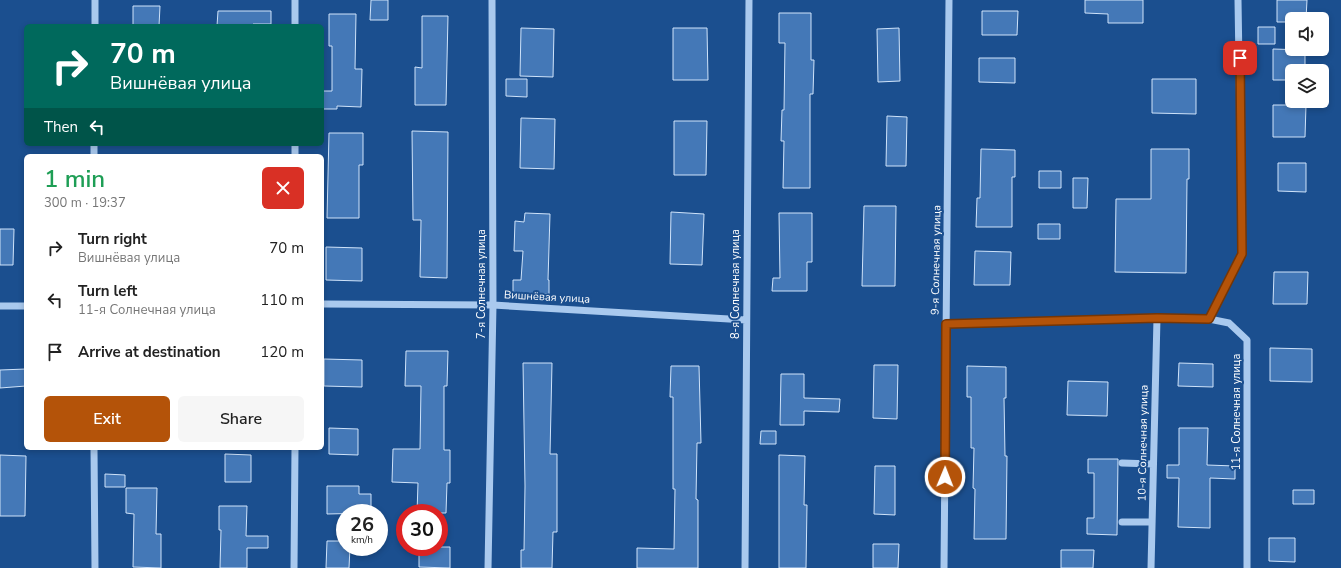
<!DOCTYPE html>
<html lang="en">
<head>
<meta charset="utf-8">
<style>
  body { margin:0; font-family:"Nunito Sans",sans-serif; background:#f6f6f6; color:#222; height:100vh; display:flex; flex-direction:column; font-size:15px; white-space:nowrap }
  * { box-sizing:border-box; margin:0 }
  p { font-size:13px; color:#767676 }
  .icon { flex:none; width:22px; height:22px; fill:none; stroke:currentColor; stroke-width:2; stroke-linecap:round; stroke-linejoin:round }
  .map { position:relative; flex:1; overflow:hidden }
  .panel { position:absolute; left:24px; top:154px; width:300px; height:296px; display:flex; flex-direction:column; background:#fff; border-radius:6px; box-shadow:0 2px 6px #0003 }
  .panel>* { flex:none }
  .guide { position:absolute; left:24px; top:24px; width:300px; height:122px; border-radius:6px; box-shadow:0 2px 6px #0003; background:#00695c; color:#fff; overflow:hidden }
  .controls { position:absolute; left:1285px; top:12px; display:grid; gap:8px }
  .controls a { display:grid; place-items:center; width:44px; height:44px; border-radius:6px; background:#fff; box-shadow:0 2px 6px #0003; font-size:20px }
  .speed { position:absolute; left:336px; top:504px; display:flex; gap:8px; font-size:20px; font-weight:700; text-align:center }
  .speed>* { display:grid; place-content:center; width:52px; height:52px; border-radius:50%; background:#fff; box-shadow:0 2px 6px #0003; line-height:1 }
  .speed small { font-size:10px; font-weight:400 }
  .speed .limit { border:6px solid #d22; background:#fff; color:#111 }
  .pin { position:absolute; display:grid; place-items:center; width:34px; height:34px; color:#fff; margin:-17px; border-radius:8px; box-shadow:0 2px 6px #0006 }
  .me { position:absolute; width:44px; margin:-22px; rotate:1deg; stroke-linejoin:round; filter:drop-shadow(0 0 3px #0008) }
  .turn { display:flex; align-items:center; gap:14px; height:84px; padding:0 20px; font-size:18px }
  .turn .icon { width:52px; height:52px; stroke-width:2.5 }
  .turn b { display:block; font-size:28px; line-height:34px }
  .then { display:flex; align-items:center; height:38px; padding:0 20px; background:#0003; gap:8px; font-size:15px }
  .round { display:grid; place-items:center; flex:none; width:42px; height:42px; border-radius:6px; background:#f6f6f6 }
  .headline { display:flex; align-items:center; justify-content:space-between; height:68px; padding:0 20px }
  h1 { font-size:24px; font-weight:600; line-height:30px; color:#1e9e55 }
  .action { display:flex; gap:8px; margin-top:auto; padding:8px 20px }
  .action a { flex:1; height:46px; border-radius:6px; background:#b45309; color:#fff; font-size:16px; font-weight:600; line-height:46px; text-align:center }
  .action a+a { background:#f6f6f6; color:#222 }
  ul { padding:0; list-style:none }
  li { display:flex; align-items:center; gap:12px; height:52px; padding:0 20px }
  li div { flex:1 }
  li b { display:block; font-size:15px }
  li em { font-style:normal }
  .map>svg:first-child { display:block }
  .building { fill:#4478b7; stroke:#cfe3fa }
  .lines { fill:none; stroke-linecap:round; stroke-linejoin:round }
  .minor { stroke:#a9c9ee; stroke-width:7 }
  .route-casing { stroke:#753606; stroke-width:10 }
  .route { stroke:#b45309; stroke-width:7 }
  .labels { text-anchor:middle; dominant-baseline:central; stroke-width:4; stroke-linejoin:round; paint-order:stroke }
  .street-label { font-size:11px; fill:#fff; stroke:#1b4f8f }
</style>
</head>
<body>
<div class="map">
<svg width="1341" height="568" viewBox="0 0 1341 568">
  <rect width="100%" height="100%" fill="#1b4f8f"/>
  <path class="building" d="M371 0H388V20H370Z
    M1085 0H1143V23H1108V14L1085 13Z
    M1277 0H1307L1306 19H1292V22H1277Z
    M133 6H160L159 26H133Z
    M218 11H271V24H253V26H217Z
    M982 11H1018L1017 35H982Z
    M779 13H811V60H814L813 94H810V188H783L784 141H781L782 110H784L785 43H779Z
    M329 14H356L355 69H362L361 107 337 106V109H322V91H332V46H329Z
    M422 16H448L446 105H415V67L422 68Z
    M1258 27H1275V44H1258Z
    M521 28 554 29 553 77 520 76Z
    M673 28H707L708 80H673Z
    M899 28 900 81 878 82 877 29Z
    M1273 49 1305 50V71H1292V80H1273Z
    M979 58H1015V83L979 82Z
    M506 79H527V97L506 96Z
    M1152 79H1196V114L1152 113Z
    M1273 105H1306L1305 137H1273Z
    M887 116 907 117 906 166H886Z
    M521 118 555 119 554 169 520 168Z
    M674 121H707L706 175H674Z
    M412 131 448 132 447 278 420 277 421 220H413Z
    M329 133H363V165H359V218H327Z
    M981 149 1015 150V177H1012V227H976L977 198H980Z
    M1151 149H1189V179H1187L1186 273 1115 272 1116 199H1151Z
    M1278 163H1306V192L1278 191Z
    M1039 171H1061V188H1039Z
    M1073 178H1088L1087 208H1073Z
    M864 206H896L895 286H862Z
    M671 212 704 214 702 265 670 264Z
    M525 213 550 214 548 280H549V294H513V280H521L523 251H514L515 221 524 222Z
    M779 213H812V262H807V291H772L773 278H780Z
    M1038 224H1060V239H1038Z
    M0 229H14L13 265H0Z
    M326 247 362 248V281L326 280Z
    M975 251 1011 252 1010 285H974Z
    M1274 272H1308L1307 304H1273Z
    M1270 348 1312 349V382L1270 381Z
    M406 351H448L447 386H444V450H450V483H447L446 513H417L418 483 392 482 393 449H420L421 386H405Z
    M324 359 362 360V387L324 386Z
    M523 363H552L550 454H557V532H553L552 568H521V550H524L525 486Z
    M1179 363 1213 364V387L1178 386Z
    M874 365H898L897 419 873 418Z
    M671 366H699L701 443H697L696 499 698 500V568H637V548L674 549 675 489H673V397H670Z
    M967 366 1006 367V398H1004L1005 456H1007L1006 539H974L975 489 973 488 974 448H971V397H967Z
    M26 369V386L0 388V370Z
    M781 374H804V398L840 399 839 412 804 411V425H780Z
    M1068 381 1108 382 1107 416 1067 415Z
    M329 428 358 429V455L329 454Z
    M1179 428H1208L1207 465 1235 466V479L1210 478V528L1178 527 1179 478H1167V465H1179Z
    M761 431H776V444H760Z
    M225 454 251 455V482H225Z
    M0 455 26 456 25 516H0Z
    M779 455 805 456 804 505H807L806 568H779Z
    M1088 459H1118L1117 535 1087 534V518H1094V473H1088Z
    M875 466H895V515L874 514Z
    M105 474 125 475V487H105Z
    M327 486H359V494H371V513L327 514Z
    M126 488H157L156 534H161V568L133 567 134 514 126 513Z
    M1293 490H1314V504H1293Z
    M219 506H247L246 536H268V548H247V568H220L221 530H219Z
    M1269 538H1295V562L1269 561Z
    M327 541H345V547H350L349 568H326Z
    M873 544H899L898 568H873Z
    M419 547H450V568L419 567Z
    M1061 550H1094L1093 568H1061Z"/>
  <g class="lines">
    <path class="minor" d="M295 0V26
      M1238 0 1242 254 1209 319 1229 323 1247 340V568
      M95 26V0
      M295 144V156
      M94 156V144
      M322 304 493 305 746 320
      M0 306H26
      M946 324 1157 318 1209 319
      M94 448 95 568
      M1122 463 1153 464
      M1122 522H1152
      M294 568 295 448
      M488 568 493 305 492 0
      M745 568 749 0
      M944 568 949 0
      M1151 568 1157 318"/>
  </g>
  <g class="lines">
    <defs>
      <path id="route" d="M945 477 946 324 1157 318 1209 319 1242 254 1240 58"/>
    </defs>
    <use href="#route" class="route-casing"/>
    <use href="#route" class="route"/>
  </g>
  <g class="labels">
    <g class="street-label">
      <text transform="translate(936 260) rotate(-89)">9-я Солнечная улица</text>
      <text transform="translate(481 284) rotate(-90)">7-я Солнечная улица</text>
      <text transform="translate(735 284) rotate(-90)">8-я Солнечная улица</text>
      <text transform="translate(547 297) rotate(3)">Вишнёвая улица</text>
      <text transform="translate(1236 412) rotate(-90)">11-я Солнечная улица</text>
      <text transform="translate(1143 443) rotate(-89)">10-я Солнечная улица</text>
    </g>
  </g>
</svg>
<div class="controls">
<a><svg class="icon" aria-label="sound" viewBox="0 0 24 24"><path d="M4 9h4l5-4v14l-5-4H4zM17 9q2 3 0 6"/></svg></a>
<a><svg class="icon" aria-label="layers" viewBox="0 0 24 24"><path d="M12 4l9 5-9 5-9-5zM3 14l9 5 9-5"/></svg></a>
</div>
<div class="speed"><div>26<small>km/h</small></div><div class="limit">30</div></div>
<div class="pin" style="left:1240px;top:58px;background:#d93025"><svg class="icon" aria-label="arrive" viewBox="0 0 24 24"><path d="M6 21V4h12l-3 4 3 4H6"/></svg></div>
<svg class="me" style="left:945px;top:477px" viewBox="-20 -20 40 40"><circle r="17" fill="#b45309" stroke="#fff" stroke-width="3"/><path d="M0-11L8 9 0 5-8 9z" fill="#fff"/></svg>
<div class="guide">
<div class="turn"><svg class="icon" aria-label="right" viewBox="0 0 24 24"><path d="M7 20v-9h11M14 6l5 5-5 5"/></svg><div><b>70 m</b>Вишнёвая улица</div></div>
<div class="then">Then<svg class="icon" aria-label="left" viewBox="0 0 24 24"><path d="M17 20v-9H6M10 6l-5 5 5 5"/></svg></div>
</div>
<section class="panel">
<div class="headline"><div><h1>1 min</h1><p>300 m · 19:37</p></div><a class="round" style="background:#d93025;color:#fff"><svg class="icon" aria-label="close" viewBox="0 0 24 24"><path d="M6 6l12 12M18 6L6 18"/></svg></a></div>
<ul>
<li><svg class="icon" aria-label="right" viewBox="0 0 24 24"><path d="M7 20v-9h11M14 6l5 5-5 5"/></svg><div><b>Turn right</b><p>Вишнёвая улица</p></div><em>70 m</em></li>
<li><svg class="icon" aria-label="left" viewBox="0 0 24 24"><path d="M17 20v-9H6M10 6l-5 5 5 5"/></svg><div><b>Turn left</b><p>11-я Солнечная улица</p></div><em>110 m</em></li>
<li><svg class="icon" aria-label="arrive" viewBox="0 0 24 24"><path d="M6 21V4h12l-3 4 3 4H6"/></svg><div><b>Arrive at destination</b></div><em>120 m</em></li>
</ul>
<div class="action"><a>Exit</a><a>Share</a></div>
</section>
</div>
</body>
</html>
